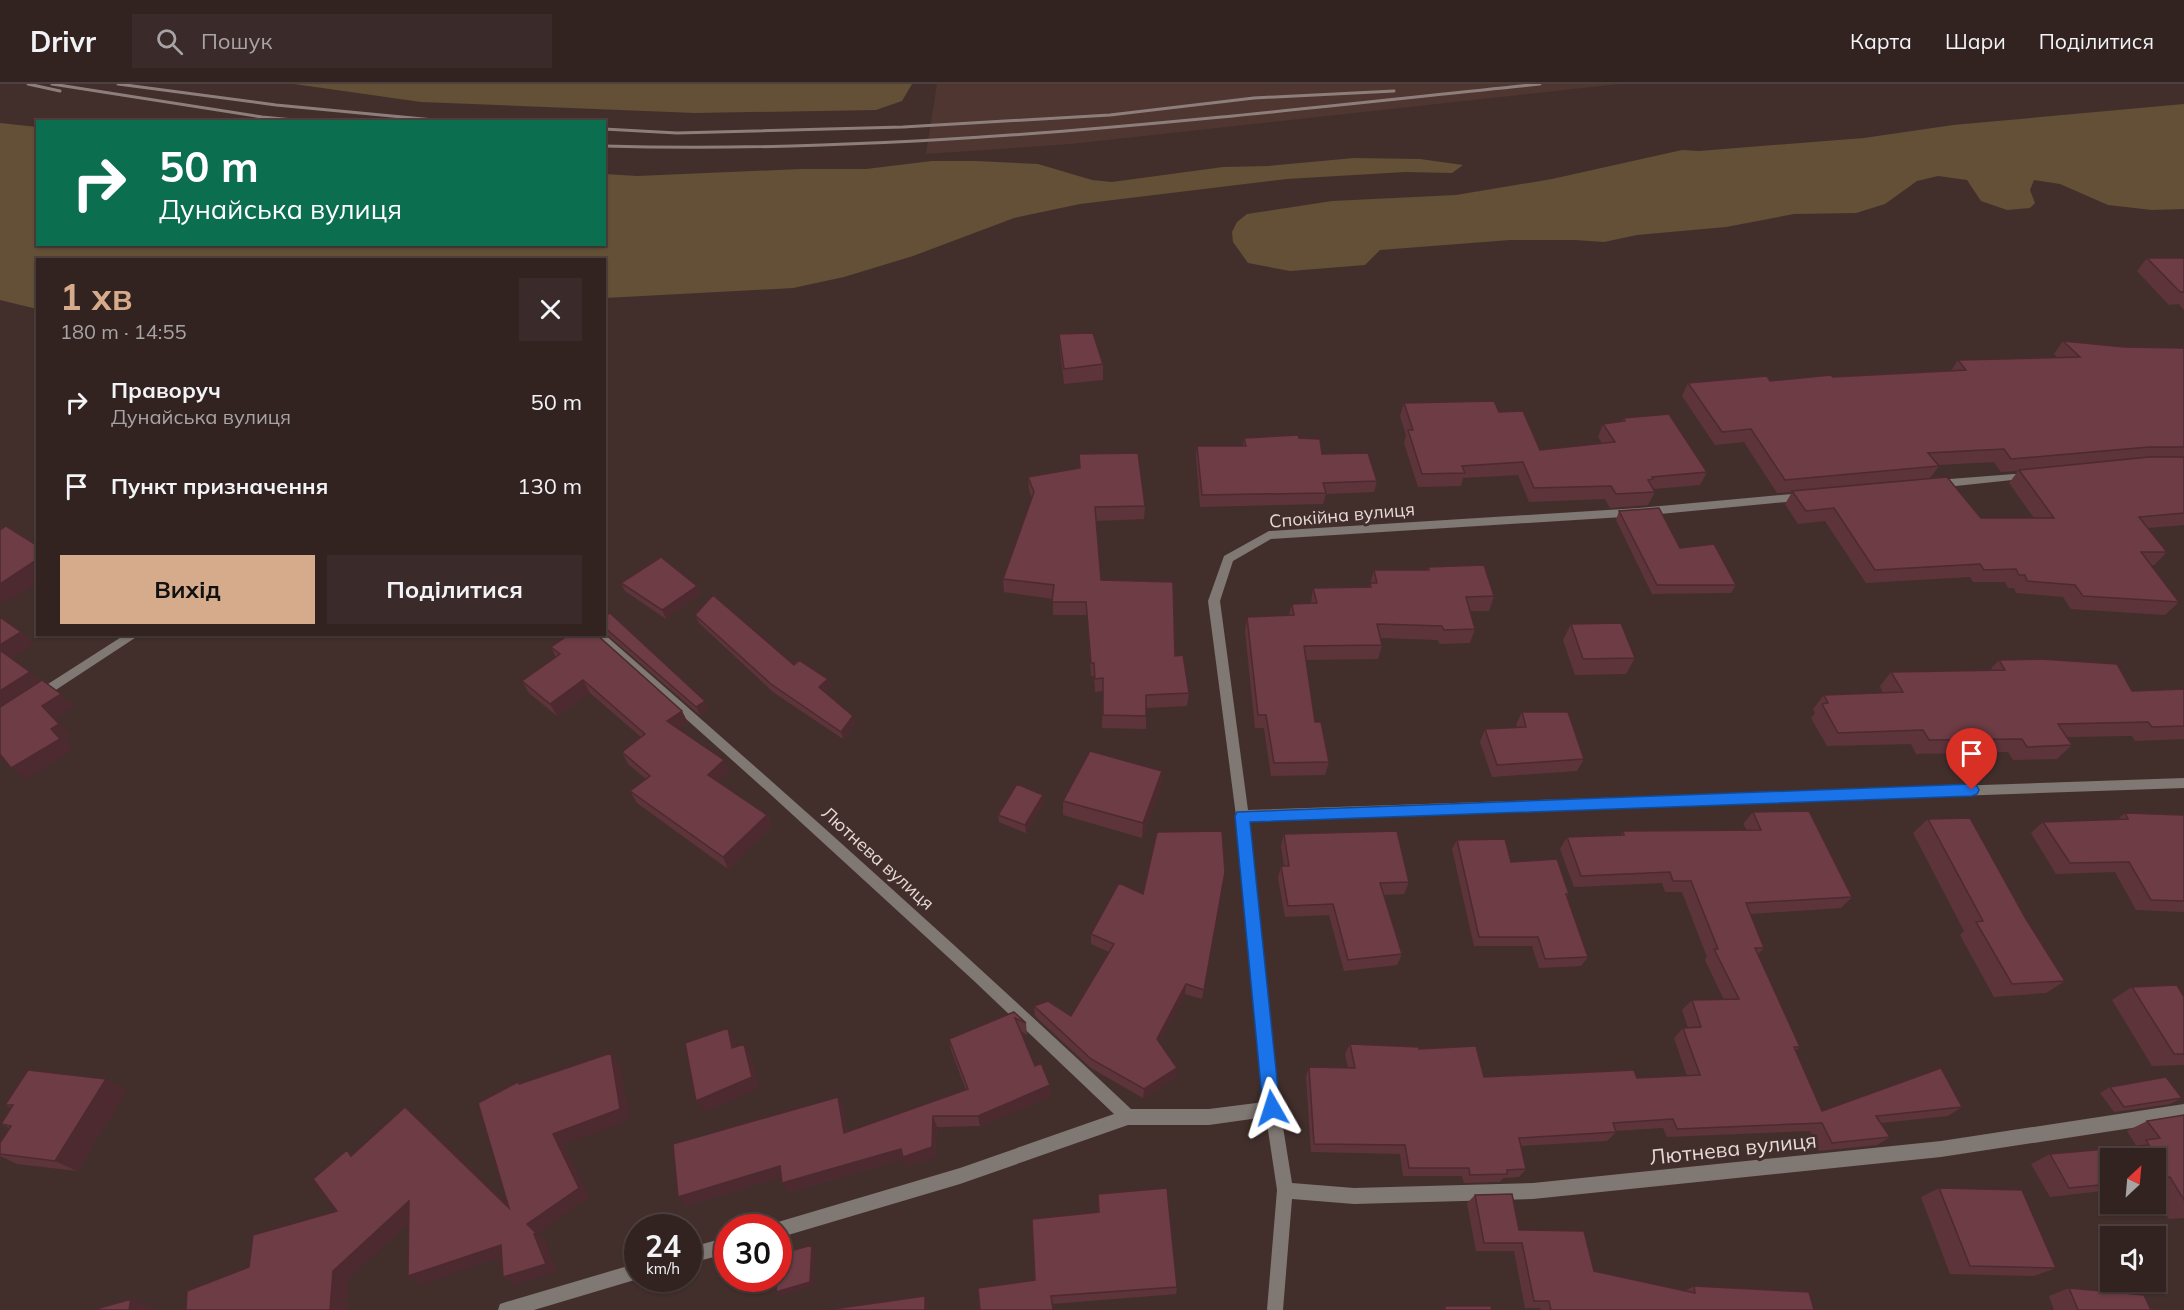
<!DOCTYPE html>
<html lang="uk">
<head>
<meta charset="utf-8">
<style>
  body { margin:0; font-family:Mulish,sans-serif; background:#3a2b2a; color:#f1f3f6; height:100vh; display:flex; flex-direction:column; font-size:22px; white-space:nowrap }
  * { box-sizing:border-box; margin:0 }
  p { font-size:20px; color:#a8a4a5 }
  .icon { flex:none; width:33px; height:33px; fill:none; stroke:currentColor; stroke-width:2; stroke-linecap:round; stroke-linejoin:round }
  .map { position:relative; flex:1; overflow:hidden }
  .side { position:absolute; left:36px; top:174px; width:570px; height:378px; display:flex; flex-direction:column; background:#322321; border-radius:0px; box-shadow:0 2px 4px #0004,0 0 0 2px #4d403f }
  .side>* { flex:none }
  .banner { position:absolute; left:36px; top:36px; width:570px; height:126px; border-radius:0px; box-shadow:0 2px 4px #0004,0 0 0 2px #4d403f; background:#0b6e4f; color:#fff; overflow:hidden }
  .needle { width:39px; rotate:26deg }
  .buttons { position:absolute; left:2100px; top:1064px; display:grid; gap:12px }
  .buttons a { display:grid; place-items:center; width:66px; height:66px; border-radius:0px; background:#322321; box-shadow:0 2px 4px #0004,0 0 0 2px #4d403f; font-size:30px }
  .speed { position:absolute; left:624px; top:1130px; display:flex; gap:12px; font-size:30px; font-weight:700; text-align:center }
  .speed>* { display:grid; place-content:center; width:78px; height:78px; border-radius:50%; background:#322321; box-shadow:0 2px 4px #0004,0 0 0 2px #4d403f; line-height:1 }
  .speed small { font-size:15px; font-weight:400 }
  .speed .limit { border:9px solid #d22; background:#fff; color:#111 }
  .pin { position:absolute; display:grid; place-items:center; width:51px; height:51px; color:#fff; margin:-62px -26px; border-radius:50% 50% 50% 0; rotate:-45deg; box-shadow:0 0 6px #0007 }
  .pin .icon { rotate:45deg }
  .me { position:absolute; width:66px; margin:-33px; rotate:354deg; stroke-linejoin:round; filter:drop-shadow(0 0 4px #0008) }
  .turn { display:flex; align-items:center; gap:21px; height:126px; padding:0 24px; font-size:27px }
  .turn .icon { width:78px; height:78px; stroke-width:2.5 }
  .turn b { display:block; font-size:42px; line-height:51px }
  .round { display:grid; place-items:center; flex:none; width:63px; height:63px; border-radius:0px; background:#3a2b2a }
  .head { display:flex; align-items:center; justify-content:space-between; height:102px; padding:0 24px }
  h1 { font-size:36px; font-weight:700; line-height:45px; color:#d6ab8b }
  .button { display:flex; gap:12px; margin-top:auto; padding:12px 24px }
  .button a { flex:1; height:69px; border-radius:0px; background:#d6ab8b; color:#111; font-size:24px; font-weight:700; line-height:69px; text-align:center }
  .button a+a { background:#3a2b2a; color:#f1f3f6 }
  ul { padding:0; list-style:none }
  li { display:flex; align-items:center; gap:18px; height:84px; padding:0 24px }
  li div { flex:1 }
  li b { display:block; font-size:22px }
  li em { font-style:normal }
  header { display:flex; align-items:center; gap:36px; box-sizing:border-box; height:84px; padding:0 30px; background:#322321; border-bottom:2px solid #4d403f }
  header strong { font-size:28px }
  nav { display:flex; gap:33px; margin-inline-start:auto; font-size:21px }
  .search { width:420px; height:54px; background:#3a2b2a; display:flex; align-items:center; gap:15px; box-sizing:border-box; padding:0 21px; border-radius:0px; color:#a8a4a5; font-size:22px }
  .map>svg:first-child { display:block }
  .built { fill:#4f3631 }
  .green { fill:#635036 }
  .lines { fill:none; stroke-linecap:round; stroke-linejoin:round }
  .street { fill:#807873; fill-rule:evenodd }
  .rail { stroke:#8e7e7b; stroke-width:3 }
  .wall { fill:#5e343b; fill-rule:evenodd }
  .shaded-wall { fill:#4c2a30 }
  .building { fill:#6d3c45; stroke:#4c2a30; stroke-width:1.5 }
  .route { fill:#1a73e8; stroke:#114b97; stroke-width:1.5 }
  .labels { text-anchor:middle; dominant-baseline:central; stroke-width:6; stroke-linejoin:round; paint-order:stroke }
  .street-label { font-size:18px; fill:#e6dad7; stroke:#422f2c }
  .near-street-label { font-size:21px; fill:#e6dad7; stroke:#422f2c }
</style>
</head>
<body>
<header>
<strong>Drivr</strong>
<div class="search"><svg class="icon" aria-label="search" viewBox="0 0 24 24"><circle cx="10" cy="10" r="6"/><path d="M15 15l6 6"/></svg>Пошук</div>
<nav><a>Карта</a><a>Шари</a><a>Поділитися</a></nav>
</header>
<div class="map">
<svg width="2184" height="1226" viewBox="0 0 2184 1226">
  <rect width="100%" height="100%" fill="#422f2c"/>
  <path class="built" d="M937 0H1619L1071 60 926 70Z"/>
  <path class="green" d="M294 0H912L902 17 876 26 695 29 421 18Z
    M2184 20V125L2152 126 2108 121 2060 100 2034 96 2030 106 2035 119 2030 124 2007 126 1981 117 1967 96 1938 92 1917 97 1885 120 1856 129 1794 130 1726 143 1637 151 1604 158 1575 156H1510L1380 166 1365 181 1290 187 1248 179 1233 158 1232 148 1237 138 1247 130 1332 117 1456 111 1552 95 1682 66 1699 67 1864 54 1953 41Z
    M0 39 37 43 38 160H604L605 90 637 92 801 85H866L932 77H975L1038 80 1092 96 1112 98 1223 83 1268 82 1354 74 1420 75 1463 81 1452 89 1405 88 1287 95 1080 120 1014 134 913 172 844 193 793 204 605 214 604 176H38L37 225 0 216Z"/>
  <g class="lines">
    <path class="street" d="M2027 389 2032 392 2031 394 1937 404 1932 400 1937 396Z
      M1803 409 1807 410 1808 413 1807 416 1639 432 1271 455 1233 477 1220 517 1248 726 2184 694V704L1249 737 1280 1024 1292 1099 1354 1104 1533 1099 1941 1057 2184 1020V1036L1941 1073 1533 1115 1354 1120 1292 1115 1283 1226H1267L1277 1106 1266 1033 1209 1041H1128L960 1100 778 1154V1143H771L772 1140 778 1138 960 1084 1114 1030 973 896 770 710 591 550H604C783 706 959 863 1131 1025H1209L1264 1018 1236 732 1208 517 1224 472 1269 447 1639 424Z
      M126 550H141L42 615H34L32 612 34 609Z
      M728 1153V1169L688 1180V1164Z
      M638 1179V1194H641L638 1195 534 1226H498L500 1220 506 1218Z"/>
    <path class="rail" d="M28 0 60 7
      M52 0 262 33 314 38
      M118 0 276 21 455 38
      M604 45 677 49 903 43 1110 31 1254 14 1394 7
      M604 62C917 71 1229 32 1540 0"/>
  </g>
  <path class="wall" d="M2147 174H2184V226L2179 220 2169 221 2137 187Z
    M1059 250 1103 280V296L1064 300 1060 266Z
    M2063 257 2124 263 2184 264V441L2148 444 2167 468 2154 481H2150L2179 518 2165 531 2071 525 2063 513 2016 509 2014 504H2008L2005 498H1973L1970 493 1866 499 1825 437 1798 440 1785 420 1792 408 1777 409 1744 358 1715 361 1682 312 1688 299 1770 297 1951 287 1958 276 2057 273 2054 270ZM1994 378 2001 388 2018 387 2009 399 2034 434H1981L1930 394 1939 382 1938 381Z
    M1404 319 1499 328 1540 366 1602 359 1598 353 1603 340 1621 338 1623 334 1707 388 1700 401 1653 405 1655 408 1648 421 1610 424 1605 415 1529 418 1518 391 1463 394 1461 402 1418 403 1404 359 1406 351 1400 332Z
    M1244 354H1299L1322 370 1377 397 1374 408 1326 410 1323 420 1200 423 1196 373 1197 362H1243Z
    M1079 370 1145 422 1144 435 1096 437 1101 496 1175 572 1189 609 1187 622 1146 624V645L1102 644 1103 607 1095 608 1094 592H1091L1087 531H1053V515L1004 508 1003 495 1032 415 1029 406 1028 393 1079 384Z
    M1619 427 1680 464 1736 501 1731 509 1652 510 1616 436Z
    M1428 483 1494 512 1489 527H1470L1475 545 1470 559 1439 560 1438 556 1381 554 1382 561 1378 575 1306 576 1315 638 1329 678 1325 691 1271 692 1264 644H1255L1245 547 1247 533 1289 531 1292 520 1311 519 1313 504 1369 503 1374 486H1427Z
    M621 499 697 502 700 510 666 535 625 507Z
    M695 531 794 581 828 595 831 603 825 608 855 640 843 655 773 608 699 539Z
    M604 533 708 625 700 631 604 548Z
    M1571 540 1635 574 1626 590 1575 591 1563 556Z
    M551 563 682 627 688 639 679 645 729 688 718 698 767 731 771 743 728 785 637 719 630 707 646 695 628 680 622 668 641 653 590 609 557 632 529 609 522 597 556 573Z
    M1999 576 2132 607 2184 605V655L2135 657 2132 652 2067 653 2072 661 2057 675 2013 676 2008 668 1916 670 1911 660 1827 662 1811 634 1815 629 1813 625 1824 611 1883 609 1880 602 1891 588 1989 587Z
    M1522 628 1584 675 1577 687 1492 693 1480 658 1485 645 1517 644 1516 641Z
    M1162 687 1161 701 1142 754 1063 731V717Z
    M1043 718 1026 749 999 738 998 731Z
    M1753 728 1852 813 1841 824 1750 830 1764 864 1758 870 1800 963 1795 967 1822 1027 1962 1023 1948 1032 1881 1039 1890 1053 1877 1061 1819 1067 1810 1047 1667 1053 1663 1044 1615 1047 1616 1048 1607 1057 1521 1062 1526 1085 1519 1093 1503 1094 1500 1098 1464 1099 1462 1092H1403L1400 1070 1311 1068 1306 992 1309 983 1348 984 1345 970 1350 960 1419 965 1484 993 1637 994 1687 992 1674 954 1683 944H1688L1682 926 1692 916H1724L1705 876 1707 873 1682 808H1665L1662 799 1574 803 1560 765 1567 753 1621 751 1623 747 1747 746 1743 740Z
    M2125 729 2184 731V828L2136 826 2115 788 2056 790 2031 749 2043 738 2117 736Z
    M1928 735 2026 835 2065 897 2046 909 1994 913 1960 851 1964 847 1913 749Z
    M1284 750 1409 798 1404 810 1383 811 1402 870 1397 881 1344 887 1329 831 1285 833 1278 794 1281 782H1284L1281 762Z
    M1457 756 1511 778 1569 810 1567 813 1588 873 1581 882 1539 884 1532 862H1474L1452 765Z
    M1225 788 1202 915 1185 910 1159 958 1177 984 1176 993 1143 1014 1091 984 1035 932 1034 922 1071 932 1109 868 1091 860V850L1143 810Z
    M2132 903 2184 913V981L2152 982 2112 916Z
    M1014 928 1026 939 1027 951 1021 947 1035 982 1051 1012 980 1042 937 1043 935 1073 906 1083 903 1075 789 1108 782 1093 686 1122 838 1013 843 1023 847 1048 966 1006 951 966 949 955Z
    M2110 1003 2182 1014 2170 1020 2114 1028 2100 1009Z
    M127 1006 77 1087 17 1080 0 1072 9 1044 1 1040 11 1024 5 1021Z
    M2184 1031V1134L2169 1135 2156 1114V1074H2110V1106L2050 1113 2031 1080 2050 1070 2133 1062 2136 1061 2127 1047 2147 1037Z
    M1939 1104 2056 1184 2034 1192 1950 1190 1921 1113Z
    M1098 1110 1177 1203 1176 1210 1052 1220 1035 1196 1098 1128Z
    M1475 1111 1519 1146 1594 1187 1685 1207 1694 1202 1814 1226H1541L1540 1224H1525L1514 1167H1476L1467 1119Z
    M2069 1204 2151 1226H2054L2049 1212Z"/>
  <path class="shaded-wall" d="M38 475V498L3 520 0 517V500Z
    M697 502 700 510 666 535 662 526Z
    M21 548 34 560 9 576 0 567V561Z
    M30 588 43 600 0 627V607Z
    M828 595 831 603 822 611 819 603Z
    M583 596 590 609 557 632 550 620Z
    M61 610 74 622 56 634 72 652 65 656 73 666 26 695 11 684 51 645 42 622Z
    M705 617 708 625 700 631 696 623Z
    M682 627 688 639 673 650 667 637Z
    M853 632 855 640 843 655 841 648Z
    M724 676 729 688 713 703 708 691Z
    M1162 687 1161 701 1142 754 1143 739Z
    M1043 711V718L1026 749 1025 741Z
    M767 731 771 743 728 785 723 773Z
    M1186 900 1185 910 1156 964 1157 955Z
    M728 944 735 956 739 975 732 964Z
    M744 960 751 972 759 1004 705 1028 696 1017Z
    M611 969 620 980 630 1036 563 1060 590 1113 538 1149 547 1158H545L557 1187 515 1201 503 1193 527 1140 553 1050Z
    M1177 984 1176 993 1143 1014 1144 1005Z
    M106 995 127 1006 77 1087 55 1077Z
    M1050 1001 1051 1012 980 1042 978 1032Z
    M838 1013 843 1023 849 1059 844 1049Z
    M405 1023 418 1033 521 1132 509 1124Z
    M933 1032 937 1043 935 1073 906 1083 903 1075 789 1108 782 1099Z
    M780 1082 786 1092 686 1122 678 1113Z
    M409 1117 423 1126 349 1195 347 1226H330L333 1187Z
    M501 1161 514 1169 422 1200 408 1192Z
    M812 1161 815 1166 813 1202 780 1212 776 1208Z
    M925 1212 928 1218V1226H925Z
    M131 1215 152 1222 151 1226H129Z"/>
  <path class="building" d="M2147 174H2184V208H2180Z
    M1093 249 1103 280 1064 285 1059 250Z
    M2063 257 2124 263 2184 264V363H2149L2011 375 2004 365 1928 369 1939 382 1785 396 1751 345 1722 348 1688 299 1767 292 1770 297 1831 291 1833 293 1966 286 1958 276 2080 273Z
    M1494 317 1499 328 1523 327 1540 366 1615 358 1603 340 1625 337 1623 334 1669 330 1707 388 1652 393 1653 395 1648 396 1655 408 1616 410 1611 402 1534 404 1523 378 1462 382 1465 389 1422 390 1408 346H1413L1404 319Z
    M1298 351 1299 354 1320 355 1322 370 1368 369 1377 397 1323 399 1326 409 1202 411 1197 362H1246L1244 354Z
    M1138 369 1145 422 1095 423 1101 496 1173 498 1175 572 1183 571 1189 609 1146 611V632L1103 631V594L1095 595 1094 579H1091L1086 518H1052L1054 501 1003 495 1034 408 1028 393 1080 384 1079 370Z
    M2149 373H2184V429L2139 433 2167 468H2141L2179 518 2083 512 2075 501 2027 497 2025 491H2019L2016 485 1984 486 1980 480 1875 486 1834 424 1806 427 1792 407 1947 393 1981 434H2054L2019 386Z
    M1659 424 1680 464 1714 460 1736 501H1657L1619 427Z
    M6 442 38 462V475L0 500V446Z
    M661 473 697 502 662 526 621 499Z
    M1484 481 1494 512 1466 513 1475 545 1444 546 1442 542 1377 540 1382 561 1304 562 1315 638H1321L1329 678 1274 679 1266 631H1258L1247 533 1294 531 1292 520 1317 519 1313 504 1371 503 1370 499H1377L1374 486H1429L1428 483Z
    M713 511 794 581 799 576 828 595 819 603 853 632 841 648 771 600 695 531Z
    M610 529 705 617 696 623 604 543V533Z
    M0 533 21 548 0 561Z
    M1621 539 1635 574 1583 575 1571 540Z
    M570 550H596L682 627 667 637 724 676 708 691 767 731 723 773 630 707 650 692 622 668 645 650 583 596 550 620 522 597 560 570 551 563Z
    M0 566 30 588 0 607Z
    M2040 575 2117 580 2132 607 2184 605V642L2152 643 2148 638 2058 640 2072 661 2027 663 2022 655 1929 656 1923 646 1838 649 1822 620 1828 619 1824 611 1903 608 1891 588 2005 586 1999 576Z
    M42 596 61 610 42 622 59 640 51 645 60 655 11 684 0 670V623Z
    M1522 628H1568L1584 675 1497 681 1485 645 1526 643Z
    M1090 667 1162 687 1143 739 1063 717Z
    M1017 700 1043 711 1025 741 998 731Z
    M1809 727 1852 813 1746 819 1764 864H1755L1800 963H1794L1822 1027 1941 984 1962 1023 1876 1032 1890 1053 1832 1059 1822 1039 1677 1045 1673 1035 1613 1039 1616 1048 1519 1054 1526 1085 1507 1086V1090L1470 1091 1469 1084H1409L1405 1061 1314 1060 1309 983 1355 984 1350 960 1419 963V965L1476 962 1484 993 1634 986 1637 994 1700 991 1683 944 1701 943 1692 916 1739 915 1714 865H1718L1691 797H1673L1670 788 1581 792 1567 753 1624 751 1623 747 1761 746 1753 728Z
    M2125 729 2184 731V817L2151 816 2129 778 2070 779 2043 738 2128 735Z
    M1970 734 2026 835 2065 897 2012 900 1976 838 1983 837 1928 735Z
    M1222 747 1225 788 1204 906 1186 900 1157 955 1177 984 1144 1005 1091 975 1034 922 1048 917 1071 932 1114 860 1091 850 1119 799 1143 810 1157 748Z
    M1397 747 1409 798 1380 799 1402 870 1348 876 1333 820 1288 822 1281 782H1289L1284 750Z
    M1505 755 1511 778 1557 775 1569 810H1566L1588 873 1545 875 1538 853H1479L1457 756Z
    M2177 901 2184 913V970H2174L2132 903Z
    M1014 928 1026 939 1015 934 1035 982 1041 979 1050 1001 978 1032H933L932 1063 903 1073 901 1065 782 1099 780 1082 678 1113 673 1060 838 1013 844 1049 968 1005 949 955Z
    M728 944 732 964 744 960 752 993 696 1017 685 959Z
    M611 969 620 1025 553 1050 579 1104 527 1140 536 1149 534 1150 546 1180 503 1193 501 1161 408 1192 409 1117 333 1187 330 1226H186L187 1207 249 1183 253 1151 337 1127 313 1095 347 1066 351 1072 405 1023 509 1124 478 1019 518 998 519 1000Z
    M28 986 106 995 55 1077 0 1070V1059L11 1042 1 1040 13 1021H5Z
    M2166 993 2182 1014 2124 1023 2110 1003Z
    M2184 1031V1116L2170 1093 2156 1095V1074H2110V1100L2069 1104 2050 1070 2149 1061 2146 1056 2160 1054 2147 1037Z
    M1167 1104 1177 1203 1051 1212 1053 1226H980L978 1204 1035 1196 1032 1135 1099 1128 1098 1110Z
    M1939 1104 2022 1106 2056 1184 1970 1182Z
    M1512 1110 1519 1146 1584 1147 1594 1187 1695 1209 1694 1202 1809 1208 1814 1226H1551L1549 1217H1534L1522 1159H1484L1475 1111Z
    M812 1161 810 1198 776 1208 777 1194H778L779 1170Z
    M2069 1204 2144 1211 2151 1226H2078Z
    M925 1212V1226H826Z
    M131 1215 129 1226H93Z
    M1445 1222H1491L1492 1226H1445Z"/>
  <path class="route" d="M1972 700 1977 702 1979 706 1977 710 1972 712 1250 738 1280 1024 1278 1030 1272 1032 1265 1030 1263 1024 1235 732 1237 728Z"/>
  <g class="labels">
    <g class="street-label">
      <text transform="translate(1342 431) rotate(-5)">Спокійна вулиця</text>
      <text transform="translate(878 774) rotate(42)">Лютнева вулиця</text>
    </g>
    <g class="near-street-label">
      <text transform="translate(1733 1064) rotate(-6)">Лютнева вулиця</text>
    </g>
  </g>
</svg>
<div class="buttons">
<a><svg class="needle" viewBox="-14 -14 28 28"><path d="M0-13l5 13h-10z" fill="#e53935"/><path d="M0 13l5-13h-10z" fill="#a8a4a5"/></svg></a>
<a><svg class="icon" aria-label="sound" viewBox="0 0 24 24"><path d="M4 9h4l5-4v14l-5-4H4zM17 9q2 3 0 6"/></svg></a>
</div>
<div class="speed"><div>24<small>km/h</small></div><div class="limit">30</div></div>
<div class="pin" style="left:1972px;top:706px;background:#d93025"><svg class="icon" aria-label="arrive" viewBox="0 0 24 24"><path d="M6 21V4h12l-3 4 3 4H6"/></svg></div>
<svg class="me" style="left:1272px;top:1024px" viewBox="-20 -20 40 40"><path d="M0-17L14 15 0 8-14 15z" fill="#1a73e8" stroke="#fff" stroke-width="4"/></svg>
<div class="banner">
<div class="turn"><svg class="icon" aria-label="right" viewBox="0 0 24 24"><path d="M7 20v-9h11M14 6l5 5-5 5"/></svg><div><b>50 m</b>Дунайська вулиця</div></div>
</div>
<section class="side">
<div class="head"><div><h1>1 хв</h1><p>180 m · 14:55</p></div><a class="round"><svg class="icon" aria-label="close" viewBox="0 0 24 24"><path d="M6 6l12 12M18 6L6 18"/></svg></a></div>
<ul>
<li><svg class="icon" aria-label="right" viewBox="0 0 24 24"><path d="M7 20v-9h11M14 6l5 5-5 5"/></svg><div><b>Праворуч</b><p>Дунайська вулиця</p></div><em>50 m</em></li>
<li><svg class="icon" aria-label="arrive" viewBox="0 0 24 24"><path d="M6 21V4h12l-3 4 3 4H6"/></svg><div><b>Пункт призначення</b></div><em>130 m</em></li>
</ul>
<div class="button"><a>Вихід</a><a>Поділитися</a></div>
</section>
</div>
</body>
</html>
